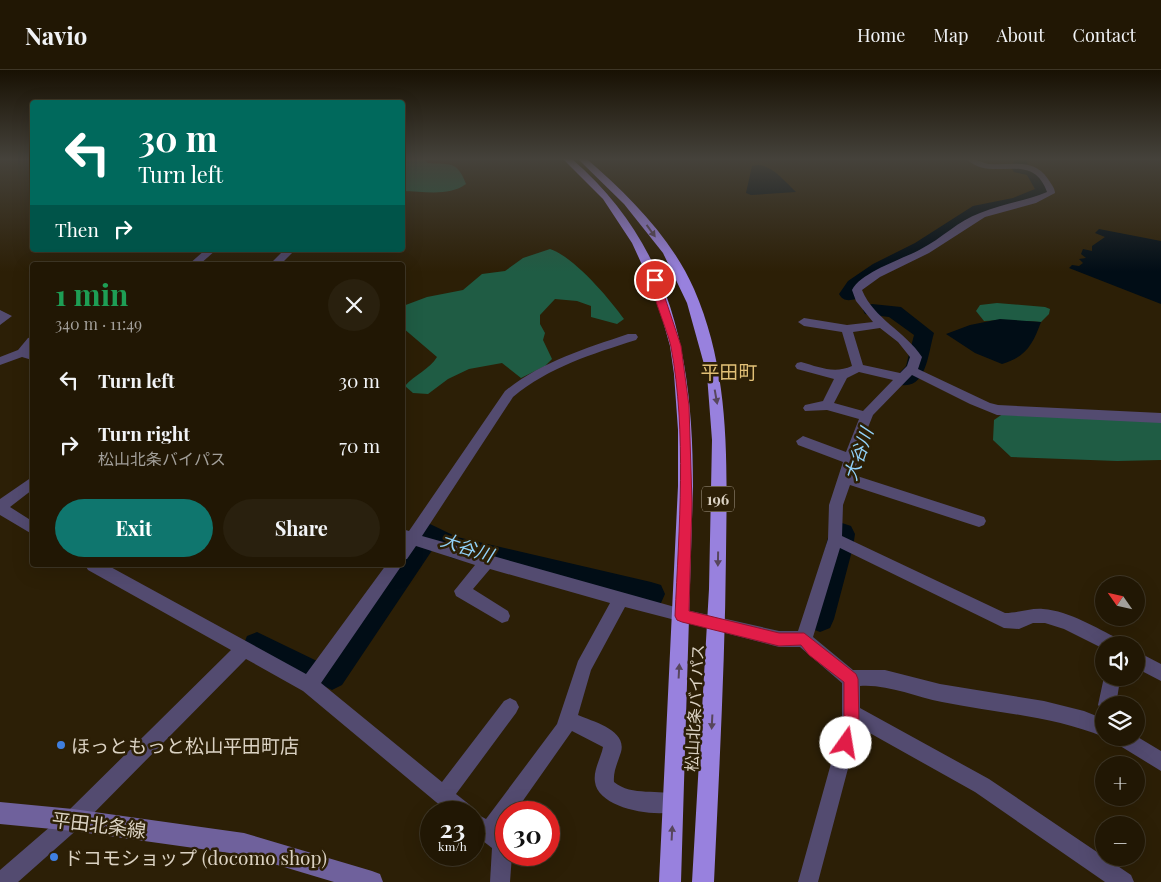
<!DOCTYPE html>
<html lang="en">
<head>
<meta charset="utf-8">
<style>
  body { margin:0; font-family:"Playfair Display","Noto Sans JP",serif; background:#29200e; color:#f1f3f6; height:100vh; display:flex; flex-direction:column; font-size:19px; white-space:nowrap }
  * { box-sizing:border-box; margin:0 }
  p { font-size:16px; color:#a29f9a }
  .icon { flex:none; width:28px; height:28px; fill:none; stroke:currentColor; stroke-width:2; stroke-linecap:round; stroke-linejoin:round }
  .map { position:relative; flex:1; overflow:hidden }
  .drawer { position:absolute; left:30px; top:192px; width:375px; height:305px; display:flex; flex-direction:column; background:#211704; border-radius:5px; box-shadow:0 5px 20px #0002,0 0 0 1px #3e3626 }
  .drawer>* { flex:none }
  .banner { position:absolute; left:30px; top:30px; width:375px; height:152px; border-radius:5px; box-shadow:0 5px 20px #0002,0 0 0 1px #3e3626; background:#00695c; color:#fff; overflow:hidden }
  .needle { width:32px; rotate:304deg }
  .buttons { position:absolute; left:1095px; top:506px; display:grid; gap:10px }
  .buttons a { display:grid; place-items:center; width:50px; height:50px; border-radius:50%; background:#211704; box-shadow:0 5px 20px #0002,0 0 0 1px #3e3626; font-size:25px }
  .speed { position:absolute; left:420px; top:731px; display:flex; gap:10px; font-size:25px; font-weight:700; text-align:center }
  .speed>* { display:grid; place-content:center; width:65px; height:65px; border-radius:50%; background:#211704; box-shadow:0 5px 20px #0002,0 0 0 1px #3e3626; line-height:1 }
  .speed small { font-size:12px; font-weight:400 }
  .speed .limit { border:8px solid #d22; background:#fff; color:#111 }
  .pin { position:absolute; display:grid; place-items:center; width:42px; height:42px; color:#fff; margin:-21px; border:2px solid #fff; border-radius:50%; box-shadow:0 1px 5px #0007 }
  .me { position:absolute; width:55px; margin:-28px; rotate:13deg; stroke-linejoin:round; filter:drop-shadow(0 0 4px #0008) }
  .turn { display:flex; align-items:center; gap:18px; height:105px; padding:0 25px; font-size:22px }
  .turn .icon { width:65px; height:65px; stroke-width:2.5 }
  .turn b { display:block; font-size:35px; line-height:42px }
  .then { display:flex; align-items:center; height:48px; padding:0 25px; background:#0003; gap:10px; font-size:19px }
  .round { display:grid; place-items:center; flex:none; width:52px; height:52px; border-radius:26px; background:#29200e }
  .headline { display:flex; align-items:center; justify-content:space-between; height:85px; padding:0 25px }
  h1 { font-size:30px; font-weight:700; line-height:38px; color:#1e9e55 }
  .primary-button { display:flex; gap:10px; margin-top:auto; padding:10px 25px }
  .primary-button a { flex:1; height:58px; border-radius:30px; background:#0f766e; color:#fff; font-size:20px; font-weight:700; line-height:58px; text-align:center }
  .primary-button a+a { background:#29200e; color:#f1f3f6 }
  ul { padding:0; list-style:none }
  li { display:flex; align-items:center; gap:15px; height:65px; padding:0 25px }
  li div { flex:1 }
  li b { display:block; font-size:19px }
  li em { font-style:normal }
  header { display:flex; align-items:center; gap:30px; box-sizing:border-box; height:70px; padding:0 25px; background:#211704; border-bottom:1px solid #3e3626 }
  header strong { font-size:24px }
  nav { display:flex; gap:28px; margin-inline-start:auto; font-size:18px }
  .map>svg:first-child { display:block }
  .forest { fill:#1f5c44 }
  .water { fill:#010d16 }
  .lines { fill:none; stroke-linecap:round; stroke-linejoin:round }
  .river { fill:#010d16; fill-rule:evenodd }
  .street { fill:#534b70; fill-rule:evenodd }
  .secondary { fill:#6f619c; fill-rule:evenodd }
  .highway { fill:#9881de; fill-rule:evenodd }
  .oneway { fill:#57465c }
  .route { fill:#e11d48; stroke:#92132f }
  .shop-dot { fill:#3f7fe0; stroke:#2c1f06; stroke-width:2 }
  .labels { text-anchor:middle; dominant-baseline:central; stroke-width:5; stroke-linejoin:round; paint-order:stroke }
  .shield { fill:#2c1f06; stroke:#a69c8a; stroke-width:1 }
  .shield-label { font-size:15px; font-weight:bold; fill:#dbd2c3 }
  .street-label { font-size:16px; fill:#dbd2c3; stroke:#2c1f06 }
  .water-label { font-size:18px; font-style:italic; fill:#92d2f9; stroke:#2c1f06 }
  .quarter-label { font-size:19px; fill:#e1bf76; stroke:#2c1f06 }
  .near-poi-label { font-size:19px; fill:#dbd2c3; stroke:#2c1f06; text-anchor:start }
  .near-street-label { font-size:19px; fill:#dbd2c3; stroke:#2c1f06 }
</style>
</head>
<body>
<header>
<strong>Navio</strong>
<nav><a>Home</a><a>Map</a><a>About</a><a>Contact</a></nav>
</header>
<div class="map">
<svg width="1161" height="812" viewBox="0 0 1161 812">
  <rect width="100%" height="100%" fill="#2c1f06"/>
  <path class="forest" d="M412 89H423L428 93C450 95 457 90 466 114 449 127 422 121 403 121V91Z
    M550 179C574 187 609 228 624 249L617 254 591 247V236L577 231 555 229 540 245V254L545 263 543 270 552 289 545 296 521 308 502 293 469 299 448 309 428 324 413 323 405 316C414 305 430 299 437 287L403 258V236L427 227 463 220 482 204 505 201 523 188Z
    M997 233 1045 237 1050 239 1049 244 1041 252C1021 251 1004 250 984 251L976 241 980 235Z
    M1007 341 1161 351V390L1117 391 1011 387 993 370 994 350Z"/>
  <path class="water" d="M758 95C773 96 785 112 796 122L751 125 746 123 752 96Z
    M1099 159 1161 171V234L1069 198 1072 195 1079 196 1083 193 1079 189 1086 188 1081 184 1083 179 1092 181V176L1105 167 1095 163Z
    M1000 249 1041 252C1033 274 1026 287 1002 294L975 283 946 264 970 255Z"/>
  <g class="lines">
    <path class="river" d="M1014 89H1028L1027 96 1037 99 1052 117 1047 125 1023 135 984 143 927 181 885 202 861 219 856 229C848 231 843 231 839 224L848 211 873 194 915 173 973 136 1013 128 1035 119 1027 105 1014 102 1012 99Z
      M872 234 901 237 934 263C928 282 927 323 897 314L894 309 906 296 914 265 889 247 865 244 863 240 865 236Z
      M842 453 851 456 855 464 853 477 834 549 830 558 820 562 810 558 806 549 829 464 833 456Z
      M430 454 457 467 651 512 661 515 665 524 661 533 651 536 452 488 433 479 342 615 332 620 322 615 319 608 317 611 307 615 247 586 243 576 247 566 257 562 317 591 320 598 394 495H402C402 483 406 472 419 468L417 465 421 457Z"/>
    <path class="street" d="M967 89C976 88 981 93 989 94 1012 96 1033 87 1048 109 1051 114 1055 118 1055 123L1036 133 985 147 929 183 880 207 862 220C874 249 905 261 922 287L918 299 990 333 998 335 1161 343V353L997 345 970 334 912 305 873 345 861 375 854 405 984 447 986 451 984 455 979 457 850 415 843 435 842 466 1005 543C1019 543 1030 538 1043 539 1070 541 1096 558 1119 569L1121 575H1104V579L1064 559 1045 553H1033L1019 559 1004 558 840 478 813 567 853 600H885L940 614 1044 631 1084 641 1104 649V667C1052 646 997 643 942 632 915 627 888 614 860 616V638L989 709 1131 805 1134 812H1105L975 722 859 657 818 812H798L842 654V613L800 577H779L625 537 591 600 578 645C594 652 627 660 621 682 618 692 613 701 614 712 632 727 659 718 680 726L683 733 680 740C659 749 598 739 595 712 593 700 601 688 603 677L572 661 515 742H506V754L502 761 506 765V785H512L510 812H490L492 778 474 764V742H448L303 621 246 589 80 757 18 812H0V800L66 743 231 580 88 500 85 495H107L306 604 386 495H402L321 613 442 712 504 631 510 628 516 631 519 637 516 643 456 724 470 735 473 742 486 749 557 654 578 591 610 533 490 499 473 519 508 541 510 546 508 551 502 553 456 526 454 521 475 495 416 476 407 489 402 490V459L409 461 505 321C541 292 584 279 628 264H636L638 267 636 270C592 284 549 297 513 327L422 466 682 539 779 561H798L828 469 829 435 843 392 798 375 796 371 803 366 846 382 859 349 827 340 805 341 803 338 805 335 823 331 834 309 797 299 795 296 797 293 801 292C819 297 834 304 852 296L842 262 804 256 798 252 804 248 847 255 873 252 856 231 852 220C861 202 903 189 921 179 941 169 959 150 980 143 1002 134 1025 131 1047 122 1032 79 991 114 967 89ZM880 258 898 272 910 287 907 296 900 303 863 295 853 262ZM859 302 893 310 863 341 834 333 847 308Z
      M205 180H216L199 195H188Z
      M284 180H295L280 195H269Z
      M0 240 12 246 0 255Z
      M32 267V278L30 281 32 282V290L22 287 0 295V287L18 280 28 268Z
      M32 407V420L10 437 32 451V464L0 445V429Z
      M1136 581 1161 594V611L1136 598Z
      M1104 607 1119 608 1120 610 1116 635H1104V642L1098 635Z
      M1136 666 1161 681V701L1117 674 1114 668Z"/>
    <path class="secondary" d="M0 732 73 739 244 763 372 801 380 804 383 812H334L244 785 73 761 0 754Z"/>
    <path class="highway" d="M563 89H572C673 176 693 289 693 416L681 812H659L678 416V360L674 304 670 276 655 223 632 173 603 129Z
      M578 89H587C629 126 671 167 694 219 731 304 727 394 726 484 725 594 719 703 714 812H692L709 519 712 370 707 305 687 233 663 183 624 134Z"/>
  </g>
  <defs><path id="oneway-solid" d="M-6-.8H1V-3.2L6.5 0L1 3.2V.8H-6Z" transform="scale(1.25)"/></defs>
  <g class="oneway">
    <use href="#oneway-solid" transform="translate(651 161) rotate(54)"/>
    <use href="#oneway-solid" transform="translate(716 327) rotate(80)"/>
    <use href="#oneway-solid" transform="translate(718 489) rotate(91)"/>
    <use href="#oneway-solid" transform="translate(679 601) rotate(-87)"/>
    <use href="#oneway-solid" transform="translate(712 652) rotate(93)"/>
    <use href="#oneway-solid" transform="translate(672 763) rotate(-87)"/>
  </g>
  <linearGradient id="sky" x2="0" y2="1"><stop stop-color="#181103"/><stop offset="0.44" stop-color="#45423b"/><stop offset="1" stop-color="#45423b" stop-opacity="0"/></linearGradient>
  <rect width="1161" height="202" fill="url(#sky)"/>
  <path class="route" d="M652 208 659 210 681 276 689 336 692 433 689 541 779 563H804L856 604 858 609 859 654 851 679 846 681 840 679 838 673 844 654V612L809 585 801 575 779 576 682 552 677 550 675 546C679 458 687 363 671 277 668 261 649 220 652 208Z"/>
  <g class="shop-dot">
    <circle cx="61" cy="675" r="5"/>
    <circle cx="54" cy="787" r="5"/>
  </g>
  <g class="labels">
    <rect class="shield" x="702" y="416.5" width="32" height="25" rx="4"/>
    <g class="shield-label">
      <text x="718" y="429">196</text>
    </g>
    <g class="street-label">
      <text transform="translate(694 638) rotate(-87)">松山北条バイパス</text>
    </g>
    <g class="water-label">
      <text transform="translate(858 384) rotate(-71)">大谷川</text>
      <text transform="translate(467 477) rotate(18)">大谷川</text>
    </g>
    <g class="quarter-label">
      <text x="729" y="301">平田町</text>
    </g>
    <g class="near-poi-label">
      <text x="71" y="675">ほっともっと松山平田町店</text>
      <text x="64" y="787">ドコモショップ (docomo shop)</text>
    </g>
    <g class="near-street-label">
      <text transform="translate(99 754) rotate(7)">平田北条線</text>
    </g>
  </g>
</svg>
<div class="buttons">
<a><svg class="needle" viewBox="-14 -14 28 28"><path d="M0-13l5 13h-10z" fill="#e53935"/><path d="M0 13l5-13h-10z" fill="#a29f9a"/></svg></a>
<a><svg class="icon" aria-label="sound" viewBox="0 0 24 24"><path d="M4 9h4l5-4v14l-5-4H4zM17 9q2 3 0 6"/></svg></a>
<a><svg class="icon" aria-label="layers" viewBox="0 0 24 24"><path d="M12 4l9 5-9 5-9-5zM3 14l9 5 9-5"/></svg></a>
<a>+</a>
<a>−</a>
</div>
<div class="speed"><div>23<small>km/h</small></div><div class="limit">30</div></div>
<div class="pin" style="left:655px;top:210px;background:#d93025"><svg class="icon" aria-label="arrive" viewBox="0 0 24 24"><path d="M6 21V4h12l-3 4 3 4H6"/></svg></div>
<svg class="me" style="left:846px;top:673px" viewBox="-20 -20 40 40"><circle r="19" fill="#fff"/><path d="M0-13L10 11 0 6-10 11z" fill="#e11d48"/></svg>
<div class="banner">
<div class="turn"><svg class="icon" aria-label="left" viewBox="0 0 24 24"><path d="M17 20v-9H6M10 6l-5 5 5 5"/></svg><div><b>30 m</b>Turn left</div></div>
<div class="then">Then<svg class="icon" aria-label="right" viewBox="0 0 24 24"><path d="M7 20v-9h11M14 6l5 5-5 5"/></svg></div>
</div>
<section class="drawer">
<div class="headline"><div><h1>1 min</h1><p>340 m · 11:49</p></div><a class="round"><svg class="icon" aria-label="close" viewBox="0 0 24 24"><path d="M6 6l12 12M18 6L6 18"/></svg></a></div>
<ul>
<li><svg class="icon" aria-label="left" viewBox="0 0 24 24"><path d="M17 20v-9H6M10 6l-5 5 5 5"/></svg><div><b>Turn left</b></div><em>30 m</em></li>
<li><svg class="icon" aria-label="right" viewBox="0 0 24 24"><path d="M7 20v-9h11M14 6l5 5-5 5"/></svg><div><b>Turn right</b><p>松山北条バイパス</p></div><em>70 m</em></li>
</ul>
<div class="primary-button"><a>Exit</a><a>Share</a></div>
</section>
</div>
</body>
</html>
